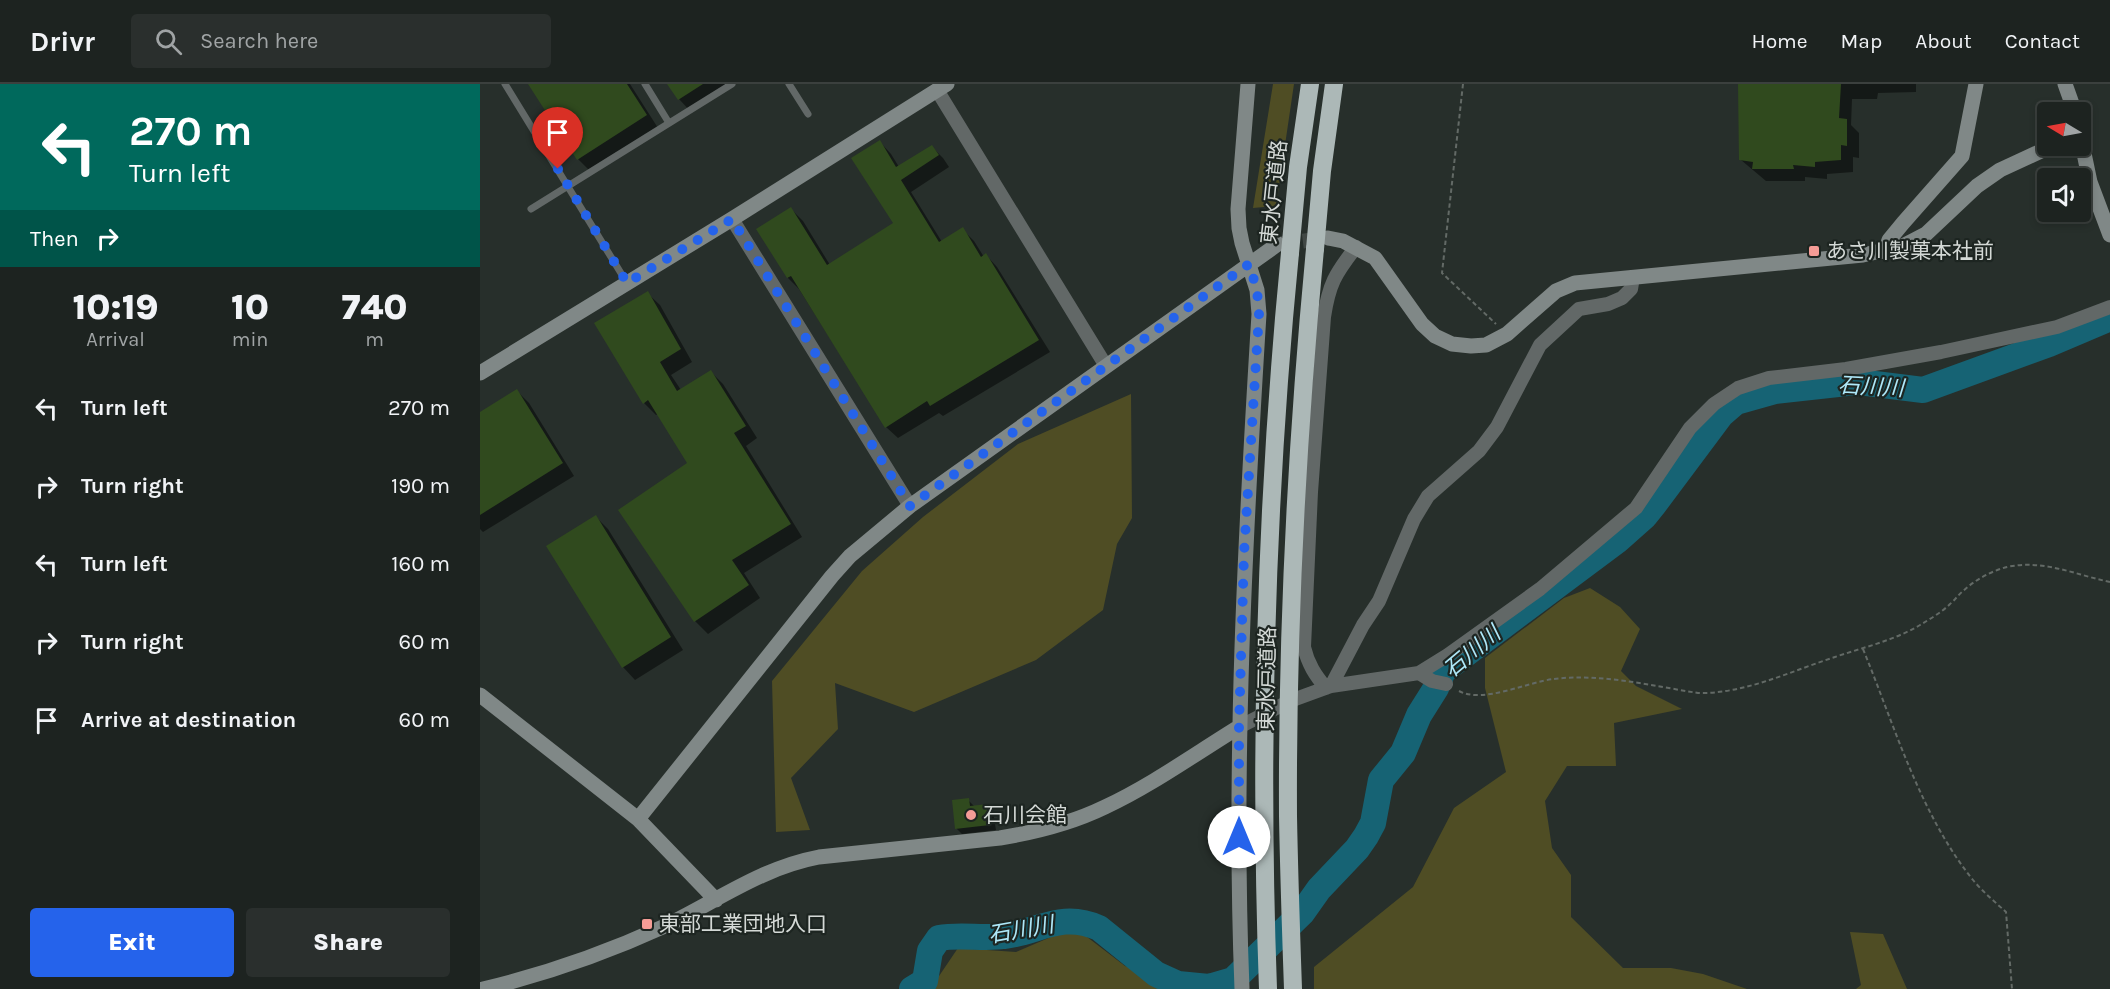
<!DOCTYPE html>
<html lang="en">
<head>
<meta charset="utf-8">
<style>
  body { margin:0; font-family:Karla,"Noto Sans JP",sans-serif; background:#2a2f2d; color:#f1f3f6; height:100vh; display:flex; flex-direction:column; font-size:22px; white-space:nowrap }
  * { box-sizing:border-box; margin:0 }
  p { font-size:20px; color:#a0a4a5 }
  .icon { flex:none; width:33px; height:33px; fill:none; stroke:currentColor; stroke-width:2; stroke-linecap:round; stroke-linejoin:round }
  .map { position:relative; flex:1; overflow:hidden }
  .drawer { display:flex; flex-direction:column; background:#1d2320; width:480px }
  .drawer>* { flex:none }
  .guide { background:#00695c; color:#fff; overflow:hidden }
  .needle { width:39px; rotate:280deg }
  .controls { position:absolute; left:1557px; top:18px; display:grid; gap:12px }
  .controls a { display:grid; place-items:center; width:54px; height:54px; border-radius:6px; background:#1d2320; box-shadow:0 3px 9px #0003,0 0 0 2px #3b403e; font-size:30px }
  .pin { position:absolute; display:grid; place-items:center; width:51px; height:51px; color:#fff; margin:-62px -26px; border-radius:50% 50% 50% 0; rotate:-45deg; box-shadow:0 0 6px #0007 }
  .pin .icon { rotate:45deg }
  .me { position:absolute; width:66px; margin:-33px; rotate:0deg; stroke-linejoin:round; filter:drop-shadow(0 0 4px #0008) }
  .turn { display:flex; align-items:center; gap:21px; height:126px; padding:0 30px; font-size:27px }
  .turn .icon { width:78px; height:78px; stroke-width:2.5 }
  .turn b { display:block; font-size:42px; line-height:51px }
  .then { display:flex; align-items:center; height:57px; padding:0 30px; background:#0003; gap:12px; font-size:22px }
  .eta { display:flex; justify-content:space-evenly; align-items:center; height:102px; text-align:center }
  .eta b { font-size:36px; font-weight:800; line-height:42px }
  .primary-button { display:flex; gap:12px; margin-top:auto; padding:12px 30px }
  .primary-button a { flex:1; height:69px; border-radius:6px; background:#2563eb; color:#fff; font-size:24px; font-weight:800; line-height:69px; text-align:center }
  .primary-button a+a { background:#2a2f2d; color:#f1f3f6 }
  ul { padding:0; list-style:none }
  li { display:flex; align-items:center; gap:18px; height:78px; padding:0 30px }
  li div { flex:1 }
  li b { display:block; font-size:22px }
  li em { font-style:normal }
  header { display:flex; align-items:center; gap:36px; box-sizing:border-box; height:84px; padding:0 30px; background:#1d2320; border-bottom:2px solid #3b403e }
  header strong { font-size:28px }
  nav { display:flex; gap:33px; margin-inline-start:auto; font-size:21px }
  .search { width:420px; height:54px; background:#2a2f2d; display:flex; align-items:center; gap:15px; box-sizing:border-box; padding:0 21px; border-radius:6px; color:#a0a4a5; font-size:22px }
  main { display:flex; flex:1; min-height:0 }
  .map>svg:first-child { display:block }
  .green { fill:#4f4d24 }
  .shadow { fill:#0007 }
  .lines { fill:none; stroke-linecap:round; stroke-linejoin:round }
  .river { stroke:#166374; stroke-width:26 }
  .building { fill:#304a1e }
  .secondary-tunnel { stroke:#414845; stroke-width:15; stroke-dasharray:15 8; stroke-linecap:butt }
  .path { stroke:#636a66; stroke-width:2; stroke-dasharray:4.5 3; stroke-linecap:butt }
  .lane { stroke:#626867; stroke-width:7 }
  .street { stroke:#626867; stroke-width:14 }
  .secondary { stroke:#808887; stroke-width:15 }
  .highway { stroke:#acb8b7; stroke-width:18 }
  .highway-bridge { stroke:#acb8b7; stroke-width:18 }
  .route { stroke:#2563eb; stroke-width:10; stroke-dasharray:0 18 }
  .poi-dot { fill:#f59c96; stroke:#1d2521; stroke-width:2 }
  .labels { text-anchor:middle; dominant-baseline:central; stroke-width:4.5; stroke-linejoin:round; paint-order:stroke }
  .street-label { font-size:21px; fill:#d4d9d6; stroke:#1d2521 }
  .poi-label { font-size:21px; fill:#d4d9d6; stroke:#1d2521; text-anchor:start }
  .water-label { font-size:22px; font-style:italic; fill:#aee8f9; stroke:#1d2521 }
</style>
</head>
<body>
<header>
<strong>Drivr</strong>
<div class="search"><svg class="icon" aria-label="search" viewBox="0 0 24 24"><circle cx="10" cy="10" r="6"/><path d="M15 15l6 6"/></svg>Search here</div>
<nav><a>Home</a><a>Map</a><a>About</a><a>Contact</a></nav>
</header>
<main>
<section class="drawer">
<div class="guide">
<div class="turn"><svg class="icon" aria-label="left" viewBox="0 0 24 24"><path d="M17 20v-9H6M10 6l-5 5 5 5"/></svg><div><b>270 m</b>Turn left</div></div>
<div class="then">Then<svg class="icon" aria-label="right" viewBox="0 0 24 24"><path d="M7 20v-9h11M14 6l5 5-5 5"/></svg></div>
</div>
<div class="eta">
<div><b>10:19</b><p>Arrival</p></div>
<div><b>10</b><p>min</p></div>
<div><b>740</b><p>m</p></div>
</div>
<ul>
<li><svg class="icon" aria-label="left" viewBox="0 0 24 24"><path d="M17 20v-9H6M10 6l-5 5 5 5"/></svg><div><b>Turn left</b></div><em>270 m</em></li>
<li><svg class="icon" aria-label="right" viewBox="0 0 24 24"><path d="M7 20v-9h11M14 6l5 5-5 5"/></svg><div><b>Turn right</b></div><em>190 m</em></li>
<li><svg class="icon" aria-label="left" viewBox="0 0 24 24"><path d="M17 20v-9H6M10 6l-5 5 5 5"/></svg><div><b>Turn left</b></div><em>160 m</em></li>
<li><svg class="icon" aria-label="right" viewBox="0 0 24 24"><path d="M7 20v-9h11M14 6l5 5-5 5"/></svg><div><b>Turn right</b></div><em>60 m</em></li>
<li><svg class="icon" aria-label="arrive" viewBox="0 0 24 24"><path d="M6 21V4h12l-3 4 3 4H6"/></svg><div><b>Arrive at destination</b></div><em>60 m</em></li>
</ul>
<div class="primary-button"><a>Exit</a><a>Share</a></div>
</section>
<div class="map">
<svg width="1630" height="905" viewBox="0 0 1630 905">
  <rect width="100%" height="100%" fill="#272f2b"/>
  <path class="green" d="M793 0H814L796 122 773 124Z
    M651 310 652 434 637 460 623 526 556 576 434 628 355 599 358 645 311 694 330 746 296 748 292 597 382 487 443 433 538 360Z
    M1110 504 1140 523 1160 545 1141 587 1156 602 1202 625 1134 639 1136 682H1087L1065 717 1072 764 1091 791V833L1143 884H1191L1223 890 1267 905H834V883L933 803 974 724 1026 688 1005 604V574L1084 514Z
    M594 843 645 882 712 905H443L457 895 478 864 536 868Z
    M1370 848 1403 850 1427 905H1376L1381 901Z"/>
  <path class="shadow" d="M50 0H150L178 44 111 88 98 75Z
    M189 0H254L211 28 199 15Z
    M1260 0H1436V8L1398 9 1397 15H1372L1371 41 1379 49V74L1373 73V88L1347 90V95L1325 93V97H1286L1261 76Z
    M400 58 411 70 419 83 452 63 463 74 469 83 431 108 462 158 482 145 494 157 504 173 506 171 517 183 570 268 463 332 459 329 418 354 406 343 319 205 308 194 311 125 323 137 350 181 415 140Z
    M167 209 180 221 212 278 191 291 201 306 231 288 243 300 277 354 266 362 322 453 264 489 280 514 228 550 215 537 140 427 209 380 178 330 176 331 164 319Z
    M37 307 49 319 94 392 3 448 0 445V330Z
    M116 433 128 445 203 566 155 596 143 583Z
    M488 716 494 722H507L513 728 516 746 482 750 476 744Z"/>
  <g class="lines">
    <path class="river" d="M432 905 445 897 450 867 459 854C480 850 503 855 524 852 559 848 581 827 619 844L676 890 698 900 729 903 753 896 822 829 839 805 877 765 886 752 893 739 901 696 923 669 939 631 956 604 963 587 1138 456 1165 432 1173 422 1241 331 1256 318 1295 307 1367 299H1387L1443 306 1569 260 1630 234"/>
  </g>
  <path class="building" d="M48 0H147L167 31 97 76Z
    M187 0H223L198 16Z
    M1258 0H1361L1359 34 1367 35V62L1361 61V76L1335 78V83L1313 81 1314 85H1272L1273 78 1259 76Z
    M400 56 416 83 452 61 459 71 421 96 459 158 483 143 501 173 506 169 559 256 450 322 447 317 405 344 311 192 307 194 276 145 311 123 347 181 413 139 371 74Z
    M168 207 201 265 180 278 197 307 231 286 266 342 254 349 311 440 252 476 269 501 214 538 138 426 207 379 168 316 163 320 114 239Z
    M37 305 83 379 0 431V328Z
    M116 431 191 553 142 584 66 462Z
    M489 714 490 722 508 720 510 741 475 745 472 716Z"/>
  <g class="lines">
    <path class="secondary-tunnel" d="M800 160 848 154"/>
    <path class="path" d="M983 0 962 189 1016 240
      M1383 565C1415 643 1440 730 1493 796 1503 808 1515 818 1526 828L1532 905
      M979 607C1003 620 1047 598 1074 595 1120 589 1173 602 1218 609 1265 610 1311 587 1355 573 1384 563 1413 557 1440 541 1450 535 1462 528 1470 520 1475 516 1478 511 1483 507 1495 496 1511 487 1527 483 1563 475 1596 491 1630 498"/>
    <path class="lane" d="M25 0 147 199
      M165 0 189 39
      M309 0 328 30
      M51 125 252 0"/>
    <path class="street" d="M457 6 626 282
      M252 135 430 422
      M939 589 952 597 966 600
      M851 602 883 541 899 517 934 435 948 412 999 367 1017 343 1060 261 1099 225 1128 220 1142 214 1151 205 1153 193
      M846 604C835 591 828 580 824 563L831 408 844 233C849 200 855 190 876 163
      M759 643 810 617 851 602 939 589 968 571 1060 505 1156 424 1210 344 1234 320 1258 304 1289 294 1366 285 1461 268 1577 243 1630 223"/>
    <path class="secondary" d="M1585 0 1595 28
      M1600 50 1610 98 1630 151
      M848 154 863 157 895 174 942 240 955 252 972 260 991 262 1006 261 1027 250 1076 207 1095 199 1383 171 1423 162 1446 150 1497 102 1520 86 1572 62
      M1405 168 1409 156 1423 139 1482 72 1496 0
      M0 289 252 135 467 0
      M0 611 158 735 236 816
      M158 735 352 492 370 472 430 422 798 160
      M3 905C66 890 126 869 185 842 237 817 281 784 339 773L520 754C557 748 592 739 625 723 672 701 715 670 759 643
      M762 905C753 680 765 455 779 230L777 206 762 159 759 144 758 125 768 0"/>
    <path class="highway" d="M835 165 842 87 854 0
      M810 169 818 83 830 0"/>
    <path class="highway-bridge" d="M788 905C779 659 786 414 810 169
      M813 905C811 847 809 790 808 732 807 543 817 354 835 165"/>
  </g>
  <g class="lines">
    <path class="route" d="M78 85 147 199 252 135 430 422 769 180 777 206 779 230 764 470 759 643V753"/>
  </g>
  <g class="poi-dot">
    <rect x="1328" y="161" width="12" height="12" rx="3"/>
    <circle cx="491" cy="731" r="6"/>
    <rect x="161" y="834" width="12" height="12" rx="3"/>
  </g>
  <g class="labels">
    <g class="street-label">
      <text transform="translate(794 108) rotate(-84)">東水戸道路</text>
      <text transform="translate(787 595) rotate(-89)">東水戸道路</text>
    </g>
    <g class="poi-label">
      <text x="1346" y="167">あさ川製菓本社前</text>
      <text x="503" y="731">石川会館</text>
      <text x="179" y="840">東部工業団地入口</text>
    </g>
    <g class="water-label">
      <text transform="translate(1391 303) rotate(3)">石川川</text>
      <text transform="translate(992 568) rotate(-40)">石川川</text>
      <text transform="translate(541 846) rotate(-10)">石川川</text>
    </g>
  </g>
</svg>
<div class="controls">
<a><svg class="needle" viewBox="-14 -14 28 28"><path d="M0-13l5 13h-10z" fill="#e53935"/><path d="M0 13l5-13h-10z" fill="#a0a4a5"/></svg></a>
<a><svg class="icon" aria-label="sound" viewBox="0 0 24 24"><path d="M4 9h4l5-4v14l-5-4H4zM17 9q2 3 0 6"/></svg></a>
</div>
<div class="pin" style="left:78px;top:85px;background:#d93025"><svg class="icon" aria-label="arrive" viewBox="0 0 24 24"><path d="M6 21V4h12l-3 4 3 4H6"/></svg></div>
<svg class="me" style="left:759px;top:753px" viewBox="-20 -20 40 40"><circle r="19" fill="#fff"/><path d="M0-13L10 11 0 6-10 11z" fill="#2563eb"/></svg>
</div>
</main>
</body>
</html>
